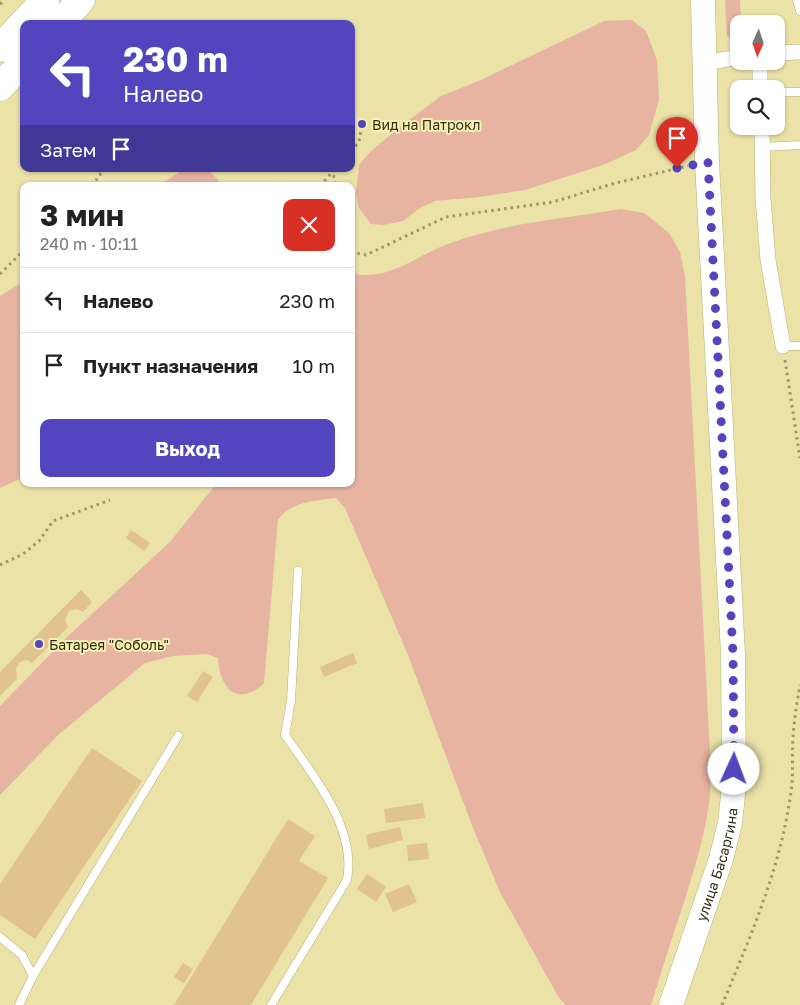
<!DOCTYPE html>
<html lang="ru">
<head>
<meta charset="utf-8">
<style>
  body { margin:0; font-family:"Golos Text",sans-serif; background:#f6f6f6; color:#222; height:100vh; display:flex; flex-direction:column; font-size:19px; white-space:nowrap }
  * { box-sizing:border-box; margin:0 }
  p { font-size:16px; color:#767676 }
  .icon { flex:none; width:28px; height:28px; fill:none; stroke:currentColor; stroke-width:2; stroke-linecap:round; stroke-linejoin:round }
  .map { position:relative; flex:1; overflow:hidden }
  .sheet { position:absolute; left:20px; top:182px; width:335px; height:305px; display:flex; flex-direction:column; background:#fff; border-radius:10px; box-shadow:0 1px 4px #0004 }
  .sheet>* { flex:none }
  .guide { position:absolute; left:20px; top:20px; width:335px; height:152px; border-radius:10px; box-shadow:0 1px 4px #0004; background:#5245bd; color:#fff; overflow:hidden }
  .needle { width:32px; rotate:183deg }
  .fabs { position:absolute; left:730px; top:15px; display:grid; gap:10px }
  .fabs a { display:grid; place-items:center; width:55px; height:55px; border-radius:10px; background:#fff; box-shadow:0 1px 4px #0004; font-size:25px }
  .pin { position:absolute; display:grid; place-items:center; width:42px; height:42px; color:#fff; margin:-51px -21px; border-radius:50% 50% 50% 0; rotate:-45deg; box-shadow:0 0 5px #0007 }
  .pin .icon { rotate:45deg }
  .me { position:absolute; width:55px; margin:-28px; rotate:2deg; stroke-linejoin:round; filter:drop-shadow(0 0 4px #0008) }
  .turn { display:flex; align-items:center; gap:18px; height:105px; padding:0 20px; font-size:22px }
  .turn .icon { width:65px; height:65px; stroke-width:2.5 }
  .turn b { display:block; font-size:35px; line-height:42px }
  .then { display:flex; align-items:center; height:48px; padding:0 20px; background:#0003; gap:10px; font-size:19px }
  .round { display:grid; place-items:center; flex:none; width:52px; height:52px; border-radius:10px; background:#f6f6f6 }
  .summary { display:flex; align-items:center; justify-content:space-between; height:85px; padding:0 20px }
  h1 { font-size:30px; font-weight:700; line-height:38px }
  .action { display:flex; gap:10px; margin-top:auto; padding:10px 20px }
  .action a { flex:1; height:58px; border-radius:10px; background:#5245bd; color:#fff; font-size:20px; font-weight:700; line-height:58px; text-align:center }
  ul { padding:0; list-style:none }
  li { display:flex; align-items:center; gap:15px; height:65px; padding:0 20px; border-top:1px solid #e0e0e0 }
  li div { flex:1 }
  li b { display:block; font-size:19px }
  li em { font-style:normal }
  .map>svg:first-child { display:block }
  .green { fill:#e6b4a1 }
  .building { fill:#e1c38d }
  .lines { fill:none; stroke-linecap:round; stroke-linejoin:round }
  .lane-casing { stroke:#b8b177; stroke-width:9 }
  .street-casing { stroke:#b8b177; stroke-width:16 }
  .primary-casing { stroke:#b8b177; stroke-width:25 }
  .highway-casing { stroke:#b8b177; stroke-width:29 }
  .path { stroke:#9d986b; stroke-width:3; stroke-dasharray:2.5 4; stroke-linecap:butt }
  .lane { stroke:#fff; stroke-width:8 }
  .street { stroke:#fff; stroke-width:15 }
  .primary { stroke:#fff; stroke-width:24 }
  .highway { stroke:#fff; stroke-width:28 }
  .route { stroke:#5245bd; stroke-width:9; stroke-dasharray:0 16.2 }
  .poi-dot { fill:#5245bd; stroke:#f7f0b3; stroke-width:2 }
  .labels { text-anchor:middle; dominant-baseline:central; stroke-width:4; stroke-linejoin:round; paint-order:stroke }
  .poi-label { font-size:14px; fill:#312e16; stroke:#f7f0b3; text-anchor:start }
  .street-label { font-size:14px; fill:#312e16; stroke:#f7f0b3 }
</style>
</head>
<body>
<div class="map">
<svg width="800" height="1005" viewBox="0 0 800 1005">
  <rect width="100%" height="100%" fill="#eae2a7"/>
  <path class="green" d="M725 0H740L741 24H739V38L736 40H732L727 36Z
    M632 20 646 31 657 60 659 100 649 135 636 150 603 165 525 190 479 197 435 201 420 208 403 221 383 225 371 224 359 208 356 193 359 165 370 152 400 127 441 96 481 80 604 21Z
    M185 169C207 169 209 168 223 186H157Z
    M621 209 644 213 669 233 680 252 685 276 711 772C711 816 698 857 685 899 673 934 662 970 651 1005H566L559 998 500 892 473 828 408 655 345 508 336 498C315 501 291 501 278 520L264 683C253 695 233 701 224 682 220 676 219 666 218 658L207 654 173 656 145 663 58 735 0 795V706L67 637 170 542 216 484H351V273C388 283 416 255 448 244 503 223 563 219 621 209Z
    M24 281V477L0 488V296Z"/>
  <path class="building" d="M741 126H752V132L742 133Z
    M131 530 150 543 144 551 126 538Z
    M81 590 92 602 83 612 76 609 69 611 65 620 68 627 32 663 27 660 20 662 16 669 17 679 0 696V672Z
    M353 653 357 663 324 677 320 667Z
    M203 671 213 677 197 702 187 696Z
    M92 748 142 781 35 939 0 915V884Z
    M423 803 425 818 386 823 384 809Z
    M288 819 315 836 299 861 328 878 251 1005H174Z
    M400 827 403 840 369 849 366 835Z
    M427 843 429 859 408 861 407 845Z
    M367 874 386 887 376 902 357 889Z
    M409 884 417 902 393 912 385 894Z
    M183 963 193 969 184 983 174 977Z"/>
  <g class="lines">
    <defs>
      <path id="lane" d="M797 0 800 11
        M776 92H800
        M763 147 800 145
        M783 346H800
        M0 937 22 955 33 976
        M19 1005 33 976 178 736
        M271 1005 347 880C357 828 313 775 285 735L291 701 298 571"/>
      <path id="street" d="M776 53 800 52
        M760 61V89
        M704 63 739 57
        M762 126 763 199 768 260 783 346"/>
      <g id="primary">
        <path id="s1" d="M671 1005 721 859 730 823 734 786 733 654 707 162 703 0"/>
      </g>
      <path id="highway" d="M59 24 81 0
        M0 48 45 0
        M0 87 24 61"/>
    </defs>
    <use href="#lane" class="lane-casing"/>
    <use href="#street" class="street-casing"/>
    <use href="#primary" class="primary-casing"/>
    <use href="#highway" class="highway-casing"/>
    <path class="path" d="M0 4 5 0
      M351 151 359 142 362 124
      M332 169 336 186
      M92 186 104 169
      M320 186 335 169
      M351 252 366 255 446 217 553 202 612 184 688 166
      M0 274 24 250
      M785 360 800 458
      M0 565 23 554 39 541 53 521 110 500
      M722 1005C752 933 783 862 792 784 793 769 792 753 793 738 794 720 797 702 800 685"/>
    <use href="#lane" class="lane"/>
    <use href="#street" class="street"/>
    <use href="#primary" class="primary"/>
    <use href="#highway" class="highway"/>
  </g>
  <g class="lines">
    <path class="route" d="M677 168 708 162 733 654 734 769"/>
  </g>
  <g class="poi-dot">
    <circle cx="362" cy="124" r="5"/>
    <circle cx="39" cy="644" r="5"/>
  </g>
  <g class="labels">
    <g class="poi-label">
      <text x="372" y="124">Вид на Патрокл</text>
      <text x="49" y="644">Батарея "Соболь"</text>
    </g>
    <g class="street-label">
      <text stroke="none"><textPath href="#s1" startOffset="148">улица Басаргина</textPath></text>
    </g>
  </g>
</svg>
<div class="fabs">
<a><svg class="needle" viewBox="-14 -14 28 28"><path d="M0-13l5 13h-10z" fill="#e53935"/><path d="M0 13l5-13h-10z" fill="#767676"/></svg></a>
<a><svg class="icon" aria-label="search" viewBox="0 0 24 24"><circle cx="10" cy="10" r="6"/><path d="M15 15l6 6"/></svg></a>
</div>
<div class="pin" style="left:677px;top:168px;background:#d93025"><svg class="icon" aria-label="arrive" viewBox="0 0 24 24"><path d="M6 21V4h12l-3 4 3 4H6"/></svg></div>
<svg class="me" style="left:734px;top:769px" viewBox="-20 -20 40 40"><circle r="19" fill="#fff"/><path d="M0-13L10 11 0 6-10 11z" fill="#5245bd"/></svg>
<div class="guide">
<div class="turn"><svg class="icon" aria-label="left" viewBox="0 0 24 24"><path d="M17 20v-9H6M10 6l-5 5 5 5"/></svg><div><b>230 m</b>Налево</div></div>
<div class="then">Затем<svg class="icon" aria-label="arrive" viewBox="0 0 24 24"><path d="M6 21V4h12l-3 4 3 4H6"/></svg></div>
</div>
<section class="sheet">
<div class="summary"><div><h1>3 мин</h1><p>240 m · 10:11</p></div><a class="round" style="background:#d93025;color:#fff"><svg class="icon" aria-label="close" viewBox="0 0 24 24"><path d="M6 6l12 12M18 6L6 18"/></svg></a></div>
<ul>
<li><svg class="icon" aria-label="left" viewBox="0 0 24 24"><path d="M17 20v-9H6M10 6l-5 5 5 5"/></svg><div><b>Налево</b></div><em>230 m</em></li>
<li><svg class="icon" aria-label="arrive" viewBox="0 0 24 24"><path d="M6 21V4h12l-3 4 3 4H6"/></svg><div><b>Пункт назначения</b></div><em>10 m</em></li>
</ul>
<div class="action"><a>Выход</a></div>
</section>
</div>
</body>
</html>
